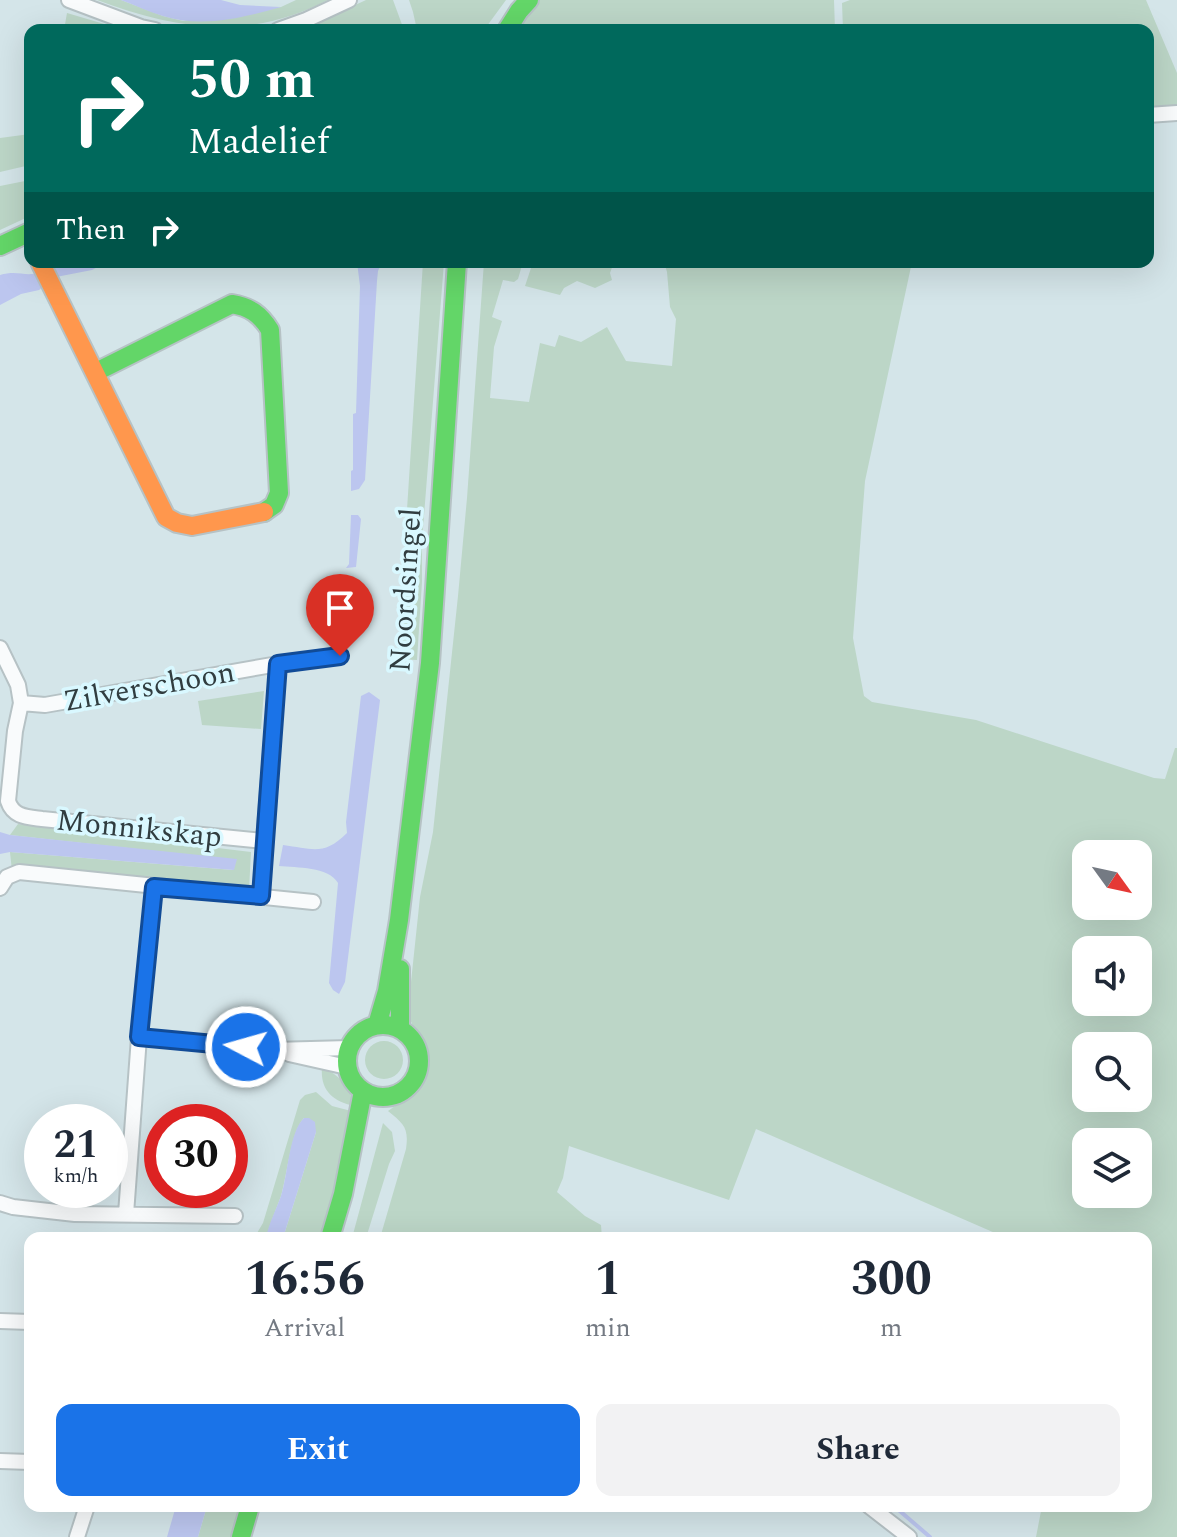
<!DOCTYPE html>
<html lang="en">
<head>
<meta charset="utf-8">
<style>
  body { margin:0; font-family:Spectral,serif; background:#f2f2f3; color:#1f2937; height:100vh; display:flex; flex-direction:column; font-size:30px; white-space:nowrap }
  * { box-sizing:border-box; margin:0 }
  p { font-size:26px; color:#747a83 }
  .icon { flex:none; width:44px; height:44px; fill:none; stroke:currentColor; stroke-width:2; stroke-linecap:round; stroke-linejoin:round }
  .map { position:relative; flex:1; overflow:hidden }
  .sheet { position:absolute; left:24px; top:1232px; width:1128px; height:280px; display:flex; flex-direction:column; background:#fff; border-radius:16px; box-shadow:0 8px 32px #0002 }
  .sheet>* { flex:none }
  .top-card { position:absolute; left:24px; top:24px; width:1130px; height:244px; border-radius:16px; box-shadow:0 8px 32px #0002; background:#00695c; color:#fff; overflow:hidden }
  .needle { width:52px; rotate:123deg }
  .controls { position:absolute; left:1072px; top:840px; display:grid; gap:16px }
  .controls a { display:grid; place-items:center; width:80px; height:80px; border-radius:16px; background:#fff; box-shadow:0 8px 32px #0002; font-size:40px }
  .speed { position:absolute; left:24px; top:1104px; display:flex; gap:16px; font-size:40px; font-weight:700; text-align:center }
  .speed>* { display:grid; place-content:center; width:104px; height:104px; border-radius:50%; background:#fff; box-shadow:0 8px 32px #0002; line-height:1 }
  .speed small { font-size:20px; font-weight:400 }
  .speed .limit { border:12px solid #d22; background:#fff; color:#111 }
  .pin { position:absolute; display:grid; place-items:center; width:68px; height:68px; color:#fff; margin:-82px -34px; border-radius:50% 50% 50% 0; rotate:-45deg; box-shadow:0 0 8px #0007 }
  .pin .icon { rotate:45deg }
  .me { position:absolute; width:88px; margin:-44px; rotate:276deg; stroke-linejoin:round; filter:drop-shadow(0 0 6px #0008) }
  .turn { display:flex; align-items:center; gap:28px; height:168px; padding:0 32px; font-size:36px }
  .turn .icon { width:104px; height:104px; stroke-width:2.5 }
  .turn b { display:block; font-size:56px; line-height:68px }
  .then { display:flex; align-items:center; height:76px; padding:0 32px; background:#0003; gap:16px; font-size:30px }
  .eta { display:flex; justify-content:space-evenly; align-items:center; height:136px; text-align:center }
  .eta b { font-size:48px; font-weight:700; line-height:56px }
  .cta { display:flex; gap:16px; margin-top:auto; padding:16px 32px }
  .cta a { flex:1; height:92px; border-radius:16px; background:#1a73e8; color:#fff; font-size:32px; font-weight:700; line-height:92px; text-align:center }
  .cta a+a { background:#f2f2f3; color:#1f2937 }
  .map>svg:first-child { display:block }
  .green { fill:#bcd6c7; fill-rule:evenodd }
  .water { fill:#bcc6ef }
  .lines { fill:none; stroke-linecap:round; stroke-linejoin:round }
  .stream { stroke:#bcc6ef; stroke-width:4 }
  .street-casing { stroke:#b6c2c5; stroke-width:18 }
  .fast-casing { stroke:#b6c2c5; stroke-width:22 }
  .slow-casing { stroke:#b6c2c5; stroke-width:22 }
  .street { stroke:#f9fbfc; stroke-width:14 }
  .fast { stroke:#63d668; stroke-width:18 }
  .slow { stroke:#ff974d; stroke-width:18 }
  .route-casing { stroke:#114b97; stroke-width:20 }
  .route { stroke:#1a73e8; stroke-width:14 }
  .labels { text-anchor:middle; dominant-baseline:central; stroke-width:7; stroke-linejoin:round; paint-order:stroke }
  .street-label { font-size:30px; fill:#313d40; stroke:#d9f8ff }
</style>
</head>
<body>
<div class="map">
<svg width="1177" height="1537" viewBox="0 0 1177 1537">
  <rect width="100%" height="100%" fill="#d4e5e9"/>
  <path class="green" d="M97 0H121L163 16 183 21 281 7 296 0H328C249 41 177 30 97 0Z
    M366 0H393L404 30H305L310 26Z
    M409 0H506L484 30H417L413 12Z
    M538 0H834L835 30H513Z
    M850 0H1146L1177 73V107L1148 110V30H843L842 3Z
    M67 13 121 29V30H64Z
    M30 134V165L0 172V138Z
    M30 180V216L0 230V186Z
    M423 262H444L422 541V582L417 660 395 659 397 658 398 649Z
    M484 262H523L518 279 514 282 503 280 492 317 502 321 494 347 490 398 529 402 540 343 555 347 559 335 581 342 607 327 626 361 672 366 676 319 670 307 667 272 664 262H912L865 481 853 638 864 696 872 702 976 720 1154 778 1165 779 1175 748H1177V1537H1036L1042 1506H1146V1238H1000L995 1233 756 1129 729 1200 569 1146 563 1178 557 1192 585 1216 601 1225 602 1238H380L406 1149C409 1128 404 1124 388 1111L413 1093 427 1070 426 1056 409 1017 411 982 420 897 433 832 458 596 467 498ZM1086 854H1138V906H1086ZM1086 950H1138V1002H1086ZM1086 1046H1138V1098H1086ZM1086 1142H1138V1194H1086Z
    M533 262H614L610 273 612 280 595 288 577 281 564 288 560 295 525 286Z
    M264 691 261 729 202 725 198 701Z
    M18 824 251 852 249 890 12 871 10 852 233 870 236 860 10 835Z
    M365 1060a19 19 0 1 1 38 0a19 19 0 1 1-38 0Z
    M322 1067C340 1076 350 1086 354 1106 332 1101 320 1090 322 1067Z
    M316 1092 332 1106 355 1112 323 1238H283L316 1132 304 1118C291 1131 287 1176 281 1196 276 1210 270 1223 266 1238H254L263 1223 300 1100 305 1095Z
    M383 1123 392 1132 395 1151 389 1164 366 1238H352Z
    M207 1506H244L235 1537H198Z"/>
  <path class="water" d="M121 0H221L240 5 281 7C242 18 202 28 163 16 149 12 135 5 121 0Z
    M54 262H107L92 270 56 277 39 290 21 294 0 305V275C24 268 30 284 54 262Z
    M357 262H382L378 271 377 281 365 480 359 489 351 491V471L353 470V414L356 413 360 286Z
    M351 515H358L361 519 356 567 346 568 349 564Z
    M369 692 380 700 345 982 339 994 333 990 329 983 338 883C328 866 297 868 279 866L283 845C313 849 324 856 347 833L346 822 361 696Z
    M0 832 10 835 237 859 234 870 10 852 0 854Z
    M304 1118H309L315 1122 316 1132 283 1238H266C269 1223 276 1210 281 1196 288 1175 289 1132 304 1118Z
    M176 1506H207L198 1537H167Z"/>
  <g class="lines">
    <path class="stream" d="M894 1506 930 1537"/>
    <defs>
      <path id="street" d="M69 0 141 27 155 30
        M278 30 306 20 349 0
        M1148 115 1177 113
        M0 648 18 685 21 703 15 731 8 801C13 817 27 817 42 819L264 841 261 896
        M21 703 45 705 278 664 340 656
        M264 841 278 664
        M0 888 7 877 19 872 313 902
        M139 1037 273 1050 349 1048
        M289 1054 347 1067
        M0 1203 13 1207 75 1214 235 1216
        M126 1214 139 1037 154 887
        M0 1321 30 1322
        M0 1461 30 1462
        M869 1506 909 1537
        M77 1537 87 1506"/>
      <path id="fast" d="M507 30 519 11 529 0
        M0 246 30 232
        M96 372 232 304C250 307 260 314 270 330L279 493 274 505 264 512
        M400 969V1028
        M347 1061a36 36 0 1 1 72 0a36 36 0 1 1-72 0Z
        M377 1025 387 991 399 920 430 663 457 262
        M330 1238 343 1194 363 1091
        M241 1537 250 1506"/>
      <path id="slow" d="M40 262 166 517 177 523 192 526 264 512"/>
    </defs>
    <use href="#street" class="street-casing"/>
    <use href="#fast" class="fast-casing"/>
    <use href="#slow" class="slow-casing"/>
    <use href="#street" class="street"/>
    <use href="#fast" class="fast"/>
    <use href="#slow" class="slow"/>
  </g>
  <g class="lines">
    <defs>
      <path id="route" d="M246 1047 139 1037 154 887 261 896 278 664 340 656"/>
    </defs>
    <use href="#route" class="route-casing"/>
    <use href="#route" class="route"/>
  </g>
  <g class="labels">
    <g class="street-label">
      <text transform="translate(406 590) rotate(-86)">Noordsingel</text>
      <text transform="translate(149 687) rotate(-10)">Zilverschoon</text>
      <text transform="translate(139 829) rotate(6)">Monnikskap</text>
    </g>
  </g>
</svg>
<div class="controls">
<a><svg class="needle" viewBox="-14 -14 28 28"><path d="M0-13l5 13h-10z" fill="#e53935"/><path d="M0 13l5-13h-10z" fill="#747a83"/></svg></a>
<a><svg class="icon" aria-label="sound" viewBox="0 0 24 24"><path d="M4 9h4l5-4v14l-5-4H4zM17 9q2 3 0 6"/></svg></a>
<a><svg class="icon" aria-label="search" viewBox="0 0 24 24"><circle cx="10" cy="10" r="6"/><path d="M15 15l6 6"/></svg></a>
<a><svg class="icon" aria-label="layers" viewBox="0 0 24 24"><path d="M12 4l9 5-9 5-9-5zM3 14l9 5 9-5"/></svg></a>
</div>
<div class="speed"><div>21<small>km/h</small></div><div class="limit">30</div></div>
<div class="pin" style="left:340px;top:656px;background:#d93025"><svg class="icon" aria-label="arrive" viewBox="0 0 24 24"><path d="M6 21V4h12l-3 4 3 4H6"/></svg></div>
<svg class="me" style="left:246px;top:1047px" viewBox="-20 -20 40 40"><circle r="17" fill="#1a73e8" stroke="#fff" stroke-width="3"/><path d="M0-11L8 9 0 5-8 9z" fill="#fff"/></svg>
<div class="top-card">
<div class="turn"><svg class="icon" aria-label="right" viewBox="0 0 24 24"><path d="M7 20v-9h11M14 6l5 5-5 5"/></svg><div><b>50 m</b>Madelief</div></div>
<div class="then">Then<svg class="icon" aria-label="right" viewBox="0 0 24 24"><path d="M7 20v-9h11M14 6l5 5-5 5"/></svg></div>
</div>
<section class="sheet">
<div class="eta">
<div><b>16:56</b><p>Arrival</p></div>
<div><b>1</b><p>min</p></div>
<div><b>300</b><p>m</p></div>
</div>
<div class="cta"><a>Exit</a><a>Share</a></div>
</section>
</div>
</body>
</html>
